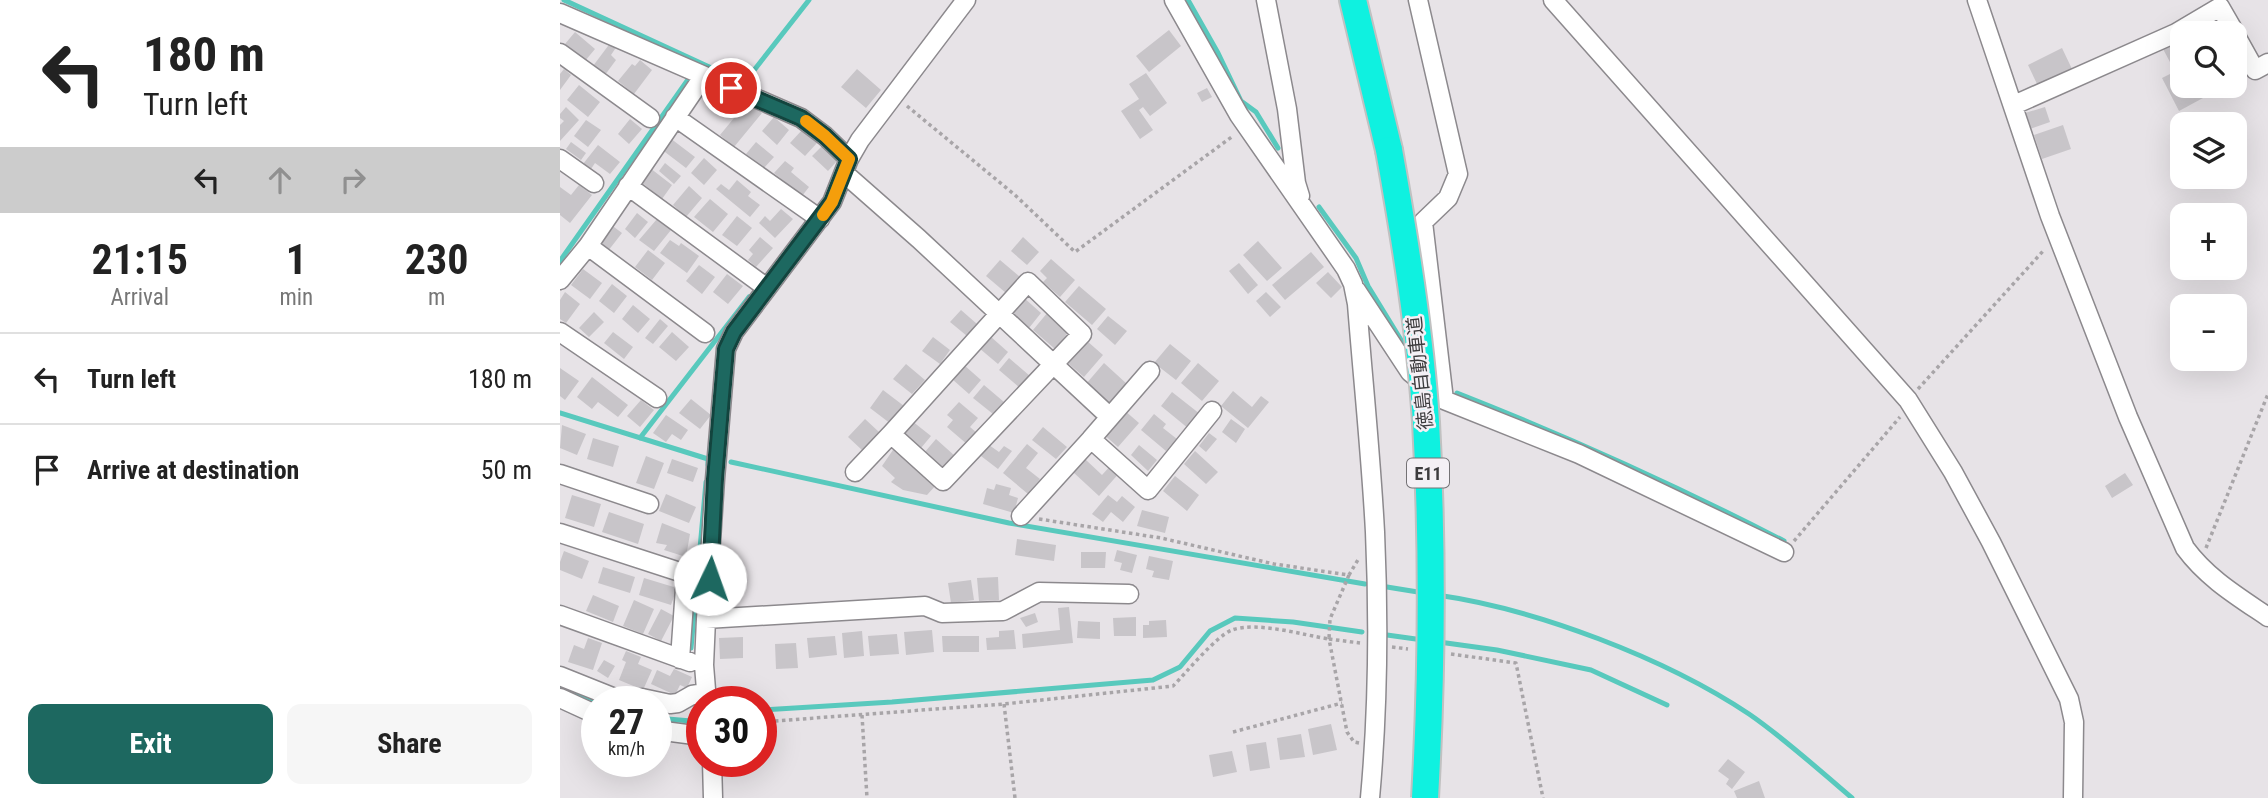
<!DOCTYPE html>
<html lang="en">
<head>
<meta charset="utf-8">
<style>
  body { margin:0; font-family:"Roboto Condensed","Noto Sans JP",sans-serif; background:#f6f6f6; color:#222; height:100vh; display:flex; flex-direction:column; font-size:26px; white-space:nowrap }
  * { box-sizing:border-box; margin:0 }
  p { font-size:23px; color:#767676 }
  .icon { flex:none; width:38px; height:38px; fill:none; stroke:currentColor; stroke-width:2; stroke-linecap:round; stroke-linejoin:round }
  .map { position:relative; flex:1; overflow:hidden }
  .drawer { display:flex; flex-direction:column; background:#fff; width:560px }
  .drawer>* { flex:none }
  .top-card { background:#fff; color:#222; overflow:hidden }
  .controls { position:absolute; left:1610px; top:21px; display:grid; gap:14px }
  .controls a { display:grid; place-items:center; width:77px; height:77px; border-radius:14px; background:#fff; box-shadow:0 7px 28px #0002; font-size:35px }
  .speed { position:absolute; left:21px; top:686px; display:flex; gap:14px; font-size:35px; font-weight:700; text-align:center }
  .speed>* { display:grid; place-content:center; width:91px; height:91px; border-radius:50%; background:#fff; box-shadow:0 7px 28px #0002; line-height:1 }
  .speed small { font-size:18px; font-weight:400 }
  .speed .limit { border:10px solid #d22; background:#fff; color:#111 }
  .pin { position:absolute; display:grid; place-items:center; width:60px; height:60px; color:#fff; margin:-30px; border:4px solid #fff; border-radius:50%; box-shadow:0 2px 7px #0007 }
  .me { position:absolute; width:77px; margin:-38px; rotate:3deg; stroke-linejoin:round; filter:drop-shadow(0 0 5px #0008) }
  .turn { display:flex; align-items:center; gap:24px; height:147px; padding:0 28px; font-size:32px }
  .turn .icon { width:91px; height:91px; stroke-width:2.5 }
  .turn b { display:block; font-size:49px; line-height:60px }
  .lanes { display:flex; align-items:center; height:66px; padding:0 28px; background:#0003; justify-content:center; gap:35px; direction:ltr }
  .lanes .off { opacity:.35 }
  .eta { display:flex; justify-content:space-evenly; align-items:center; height:119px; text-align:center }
  .eta b { font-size:42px; font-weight:700; line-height:49px }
  .button { display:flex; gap:14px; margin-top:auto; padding:14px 28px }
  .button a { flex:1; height:80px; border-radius:14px; background:#1d6860; color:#fff; font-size:28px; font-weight:700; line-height:80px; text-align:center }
  .button a+a { background:#f6f6f6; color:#222 }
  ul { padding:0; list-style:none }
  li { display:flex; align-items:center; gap:21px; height:91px; padding:0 28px; border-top:2px solid #e0e0e0 }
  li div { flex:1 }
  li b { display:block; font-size:26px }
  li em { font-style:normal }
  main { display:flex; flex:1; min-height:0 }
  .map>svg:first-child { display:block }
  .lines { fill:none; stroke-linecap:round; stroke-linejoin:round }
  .stream { stroke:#58c9bd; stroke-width:5 }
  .building { fill:#c8c5c9 }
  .minor-casing { stroke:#8c898d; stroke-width:21 }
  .highway-casing { stroke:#c1c1c1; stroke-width:30 }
  .path { stroke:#a8a5a8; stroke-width:3.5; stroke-dasharray:3.5 3.5; stroke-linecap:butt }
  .minor { stroke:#fff; stroke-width:18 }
  .highway { stroke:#0ff1e0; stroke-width:26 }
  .highway-bridge-casing { stroke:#c1c1c1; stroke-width:30; stroke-linecap:butt }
  .highway-bridge { stroke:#0ff1e0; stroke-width:26 }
  .route-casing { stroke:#13443e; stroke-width:18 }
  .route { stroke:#1d6860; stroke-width:12 }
  .slow { stroke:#f59e0b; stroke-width:12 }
  .labels { text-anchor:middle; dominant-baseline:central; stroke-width:5; stroke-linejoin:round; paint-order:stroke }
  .shield { fill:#f4f0f5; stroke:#747275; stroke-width:2 }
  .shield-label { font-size:18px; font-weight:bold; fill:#3d3c3e }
  .street-label { font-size:19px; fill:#3d3c3e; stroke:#f4f0f5 }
</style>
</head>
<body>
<main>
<section class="drawer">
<div class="top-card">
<div class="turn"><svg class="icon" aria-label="left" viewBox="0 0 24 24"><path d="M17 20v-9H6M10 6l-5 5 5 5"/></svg><div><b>180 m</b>Turn left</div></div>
<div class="lanes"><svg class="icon" aria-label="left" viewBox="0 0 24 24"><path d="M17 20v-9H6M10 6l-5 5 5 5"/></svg><svg class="icon off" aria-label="ahead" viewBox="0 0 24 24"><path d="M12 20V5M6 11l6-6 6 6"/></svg><svg class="icon off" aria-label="right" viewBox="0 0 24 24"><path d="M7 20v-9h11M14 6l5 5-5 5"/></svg></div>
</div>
<div class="eta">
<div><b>21:15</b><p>Arrival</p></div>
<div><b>1</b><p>min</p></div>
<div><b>230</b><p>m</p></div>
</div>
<ul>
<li><svg class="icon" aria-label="left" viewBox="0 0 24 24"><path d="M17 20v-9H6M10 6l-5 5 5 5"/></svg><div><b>Turn left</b></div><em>180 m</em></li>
<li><svg class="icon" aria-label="arrive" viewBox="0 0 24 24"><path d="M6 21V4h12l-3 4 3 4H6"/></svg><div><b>Arrive at destination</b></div><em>50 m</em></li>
</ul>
<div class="button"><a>Exit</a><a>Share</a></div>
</section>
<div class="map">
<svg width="1708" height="798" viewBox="0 0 1708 798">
  <rect width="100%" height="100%" fill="#e7e3e7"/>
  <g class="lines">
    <path class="stream" d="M4 0 184 83 249 0
      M628 0 658 53 681 101 696 112 718 148
      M759 207 796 258 808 286 849 353
      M0 261 127 81
      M897 393C1009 437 1117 486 1224 541
      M0 413 148 459V465
      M80 438 189 297
      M171 462 449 523 805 584
      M827 587 864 593
      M877 595C976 609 1105 658 1189 714 1224 738 1259 770 1292 798
      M827 635 863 640
      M879 642 937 650 1031 670 1107 705
      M131 648 146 482
      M0 686 40 702
      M201 710 332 702 593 680 620 667 650 631 675 618 733 622 802 632
      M96 718 131 721 142 718"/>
  </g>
  <path class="building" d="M609 30 621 46 589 72 576 56Z
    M15 32 35 49 25 61 5 44Z
    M1622 36V59L1611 64 1602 47Z
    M51 42 57 46 51 55 56 60 45 75 33 66Z
    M1502 48 1512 69 1478 86 1468 65Z
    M80 60 92 70 74 94 58 81 72 64 75 66Z
    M1622 68V86H1636L1643 98 1619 111 1602 78Z
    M4 69 11 75 0 90V74Z
    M297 69 321 90 306 108 281 87Z
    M586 73 607 103 590 116 583 107 579 110 593 130 580 139 561 111 579 99 569 84Z
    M19 85 40 102 28 117 7 100Z
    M647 88 652 97 642 102 637 93Z
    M188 101 202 113 174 147 160 135Z
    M6 107 19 120 0 141V125L4 121 0 118V114Z
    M1485 107 1490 122 1470 129 1465 113Z
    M214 117 229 130 217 145 202 131Z
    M70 119 82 129 69 144 58 134Z
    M26 120 41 130 28 147 14 136Z
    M1503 125 1511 149 1482 159 1474 135Z
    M242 130 257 143 245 156 230 143Z
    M110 138 135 157 126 168 101 149Z
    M11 142 26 153 21 160 6 149Z
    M196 142 214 157 203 169 186 154Z
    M38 145 60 162 50 174 35 163 31 169 23 164Z
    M262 146 277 161 268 171 252 156Z
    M144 158 157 170 144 185 131 173Z
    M225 161 234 168 231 172 249 187 242 196 214 173Z
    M105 163 121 176 114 184 99 171Z
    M90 168 112 185 102 199 80 181Z
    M177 180 191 192 188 196 200 205 190 217 156 189 161 184 169 190Z
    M19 185 32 195 10 223 0 215V187L11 195Z
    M129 186 142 198 126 217 113 205Z
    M150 199 168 214 153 232 134 217Z
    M221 209 233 219 215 238 199 223 205 216 210 221Z
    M77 213 88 222 75 238 65 229Z
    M177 216 192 228 177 246 162 235Z
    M97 219 111 230 94 251 79 240Z
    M50 224 62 233 48 251 36 241Z
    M200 237 213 248 196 267 188 260 193 254 189 250Z
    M463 237 479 252 467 265 451 251Z
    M110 240 119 246 121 243 139 256 127 273 100 253Z
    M698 241 722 268 707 281 683 255Z
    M88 250 105 263 92 280 75 267Z
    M751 252 764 267 725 300 712 285Z
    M491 259 515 280 500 297 483 282 487 278 480 271Z
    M440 260 460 277 446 293 426 276Z
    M679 263 698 285 688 294 669 271Z
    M139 265 155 277 142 294 126 281Z
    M23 269 42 283 30 299 11 285Z
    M768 272 782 287 771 298 756 283Z
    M167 274 183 286 168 304 153 292Z
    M52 284 67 296 54 313 39 301Z
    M519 286 546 309 532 325 505 302Z
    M5 292 20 304 6 323 0 319V300Z
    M706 292 721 307 710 317 696 301Z
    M463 297 481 313 469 328 448 315Z
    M73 305 90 319 78 333 62 319Z
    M401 310 417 324 407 336 390 322Z
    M34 312 44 322 29 337 19 328Z
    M488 312 510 330 495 349 473 330Z
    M548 316 567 331 555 345 537 329Z
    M100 319 108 326 93 344 85 338Z
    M53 332 73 347 64 359 44 343Z
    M112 332 129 347 116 361 99 347Z
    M430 336 448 352 438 364 419 348Z
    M373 337 390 350 380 364 362 351Z
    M527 341 543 355 524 377 508 363Z
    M610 344 631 361 616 380 594 363Z
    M449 358 470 376 460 388 439 370Z
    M544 363 567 384 548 404 526 384Z
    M638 363 659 381 642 401 621 383Z
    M346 364 365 380 352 394 333 379Z
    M404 365 421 380 409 394 392 379Z
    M0 368 19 381 5 400 0 396Z
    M32 377 68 405 58 417 38 402 32 409 17 397Z
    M424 385 444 402 433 414 413 398Z
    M323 390 344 406 331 424 310 408Z
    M673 391 692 407 701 396 709 402 688 428 661 406Z
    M612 392 640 414 629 429 601 406Z
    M131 399 151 415 140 429 119 413Z
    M81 400 94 410 80 427 67 416Z
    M399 402 418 418 410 427 417 433 408 445 387 427 393 420 387 415Z
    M564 410 579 423 558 447 542 433Z
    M594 414 606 424 603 428 617 439 606 451 581 430Z
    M106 415 128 430 121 440 112 434 106 442 93 433Z
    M305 419 319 432 302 450 288 437Z
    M671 419 685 429 676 443 662 432Z
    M352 421 371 436 361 448 343 433Z
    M2 425 26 434 17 455 0 448Z
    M483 427 507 447 496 459 472 440Z
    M649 433 657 439 646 452 639 446Z
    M33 438 59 446 53 467 27 459Z
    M376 439 395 456 383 469 364 453Z
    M467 444 478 453 466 468 480 479 468 494 443 473Z
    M429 445 439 452 444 446 452 451 438 469 421 456Z
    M579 445 597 460 588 471 571 455Z
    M335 447 377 484 367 495 343 490 331 482 335 478 322 466Z
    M635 451 658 472 646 484 624 464Z
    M86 456 104 463 94 489 76 483Z
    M112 459 138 468 133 482 107 473Z
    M525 459 542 475 553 463 561 471 539 496 513 472Z
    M1565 473 1573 485 1552 498 1545 486Z
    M615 476 639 495 627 511 603 491Z
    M436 484 451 488 449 495 458 498 454 513 423 504 427 488 434 490Z
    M106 494 136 507 129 523 99 511Z
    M12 495 41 504 34 527 5 518Z
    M548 495 557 502 562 496 575 507 563 522 551 512 543 522 532 514Z
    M582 510 609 517 605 533 577 526Z
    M49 512 84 524 78 544 42 532Z
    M102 523 130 534 126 557 104 550 107 545 96 543Z
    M457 539 496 545 494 561 455 555Z
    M557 550 577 555 572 573 560 570 562 563 554 561Z
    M4 551 29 561 22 579 0 570V562Z
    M521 552H546L545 568H521Z
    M589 556 613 561 609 580 592 577 594 571 586 569Z
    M43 567 75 577 70 593 38 583Z
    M438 577 439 600 419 601 417 578Z
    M84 578 117 588 111 605 79 595Z
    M411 580 414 600 391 603 388 583Z
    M33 595 59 606 53 622 26 611Z
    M74 600 94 609 83 634 63 626Z
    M509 607 513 643 463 648 462 634 500 630 498 608Z
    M101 609 114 616 101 641 88 634Z
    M475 613 478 622 466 627 460 618Z
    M576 617V636H554L553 618Z
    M606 620 607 637 583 638V625H589V621Z
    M518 621 540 622V639L517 638Z
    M372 630 374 652 346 655 344 632Z
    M454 630 456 649 427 650 426 638 439 637V631Z
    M302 631 304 656 284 658 282 633Z
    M337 634 339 654 310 656 308 636Z
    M275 636 277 655 249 658 247 638Z
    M382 636H419V652H383Z
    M183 637V658L160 659 159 638Z
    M28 638 42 643 33 670 8 662 14 645 24 649Z
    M236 643 238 668 216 669 215 644Z
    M66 651 81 657 78 664 92 670 83 690 59 680 66 662 62 660Z
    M44 660 55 666 48 678 37 671Z
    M114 669 132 677 127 688 120 685 115 695 91 684 97 670 110 676Z
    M771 724 777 750 753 755 748 729Z
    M741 734 745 757 720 760 717 738Z
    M706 742 710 768 690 771 686 745Z
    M672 751 677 772 653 777 649 755Z
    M1168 759 1185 772 1172 789 1166 784 1169 779 1158 771Z
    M1199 781 1205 798H1177L1174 791Z"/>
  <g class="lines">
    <defs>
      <path id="minor" d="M614 0 679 115 786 269 793 284 797 304C803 380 811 456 815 532 819 621 818 710 810 798
        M706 0 727 109 736 183 740 196
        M858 0 898 174 888 198 863 222 884 400 1019 454 1224 552
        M993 0 1348 400 1393 472 1431 542 1509 699 1514 722 1513 798
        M1417 0 1490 216 1568 417 1625 548C1647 578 1677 596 1708 617
        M0 13 241 118 265 136 289 159
        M1675 34 1695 70 1708 63
        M0 53 90 118
        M1454 105 1616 33 1660 7 1675 33
        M115 117 260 219
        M0 159 34 183
        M284 173 359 239 550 417
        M68 186 207 288
        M28 246 145 333
        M0 280 28 246 143 77
        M468 282 522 334 383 481 331 434Z
        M796 290 850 372 866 385
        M0 332 97 398
        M590 371 531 439 588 490 652 411
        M295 472 331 434
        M0 474 89 504
        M461 516 531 439
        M0 533 126 574 120 659
        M0 615 130 662
        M146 619 365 606 382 613 443 611 479 592 569 594
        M0 676 65 702 82 698 110 704 118 703 132 695 145 693
        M0 698 37 715
        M147 702 144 665 146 619 155 479 166 349 174 332 272 202 289 159 300 140 406 0
        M96 730 142 736
        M152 761 153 798"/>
      <path id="highway" d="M793 0 829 150"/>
    </defs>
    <use href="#minor" class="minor-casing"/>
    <use href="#highway" class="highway-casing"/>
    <path class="path" d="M347 106 455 195 515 252 673 136
      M1358 389 1484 250
      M479 519 601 538 714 564 789 575 799 558
      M1234 541 1340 417
      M1646 548 1708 394
      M832 647 848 649
      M891 654 956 663 983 798
      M444 704 455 798
      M302 715 307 798
      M201 722 444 704 613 686C626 673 656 636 672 630 697 621 743 635 769 639L770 619 789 575
      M673 732 782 703
      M799 743 794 742 787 732 769 639 800 643"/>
    <use href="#minor" class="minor"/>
    <use href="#highway" class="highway"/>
    <defs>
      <path id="highway-bridge" d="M829 150C845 240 860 331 866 422 873 547 872 673 865 798"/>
    </defs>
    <use href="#highway-bridge" class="highway-bridge-casing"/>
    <use href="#highway-bridge" class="highway-bridge"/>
  </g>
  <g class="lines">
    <defs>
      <path id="route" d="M150 579 155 479 166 349 174 332 272 202 289 159 265 136 241 118 171 88"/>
    </defs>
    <use href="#route" class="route-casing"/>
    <use href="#route" class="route"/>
    <path class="slow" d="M246 121 265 136 289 159 272 202 263 215"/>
  </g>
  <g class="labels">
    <rect class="shield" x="847" y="458.5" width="42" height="29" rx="5"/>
    <g class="shield-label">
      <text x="868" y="473">E11</text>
    </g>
    <g class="street-label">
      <text transform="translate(860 373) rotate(-96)">徳島自動車道</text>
    </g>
  </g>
</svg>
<div class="controls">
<a><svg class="icon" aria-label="search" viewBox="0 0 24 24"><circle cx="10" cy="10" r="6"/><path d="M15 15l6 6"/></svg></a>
<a><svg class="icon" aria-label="layers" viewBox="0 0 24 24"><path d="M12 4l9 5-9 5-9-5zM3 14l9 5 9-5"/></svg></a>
<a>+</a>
<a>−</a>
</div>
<div class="speed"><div>27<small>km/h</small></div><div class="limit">30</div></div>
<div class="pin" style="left:171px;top:88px;background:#d93025"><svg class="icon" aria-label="arrive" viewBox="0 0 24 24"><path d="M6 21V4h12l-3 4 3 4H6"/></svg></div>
<svg class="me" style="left:150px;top:579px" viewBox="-20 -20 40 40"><circle r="19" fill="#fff"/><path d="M0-13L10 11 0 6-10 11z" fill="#1d6860"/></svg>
</div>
</main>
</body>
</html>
